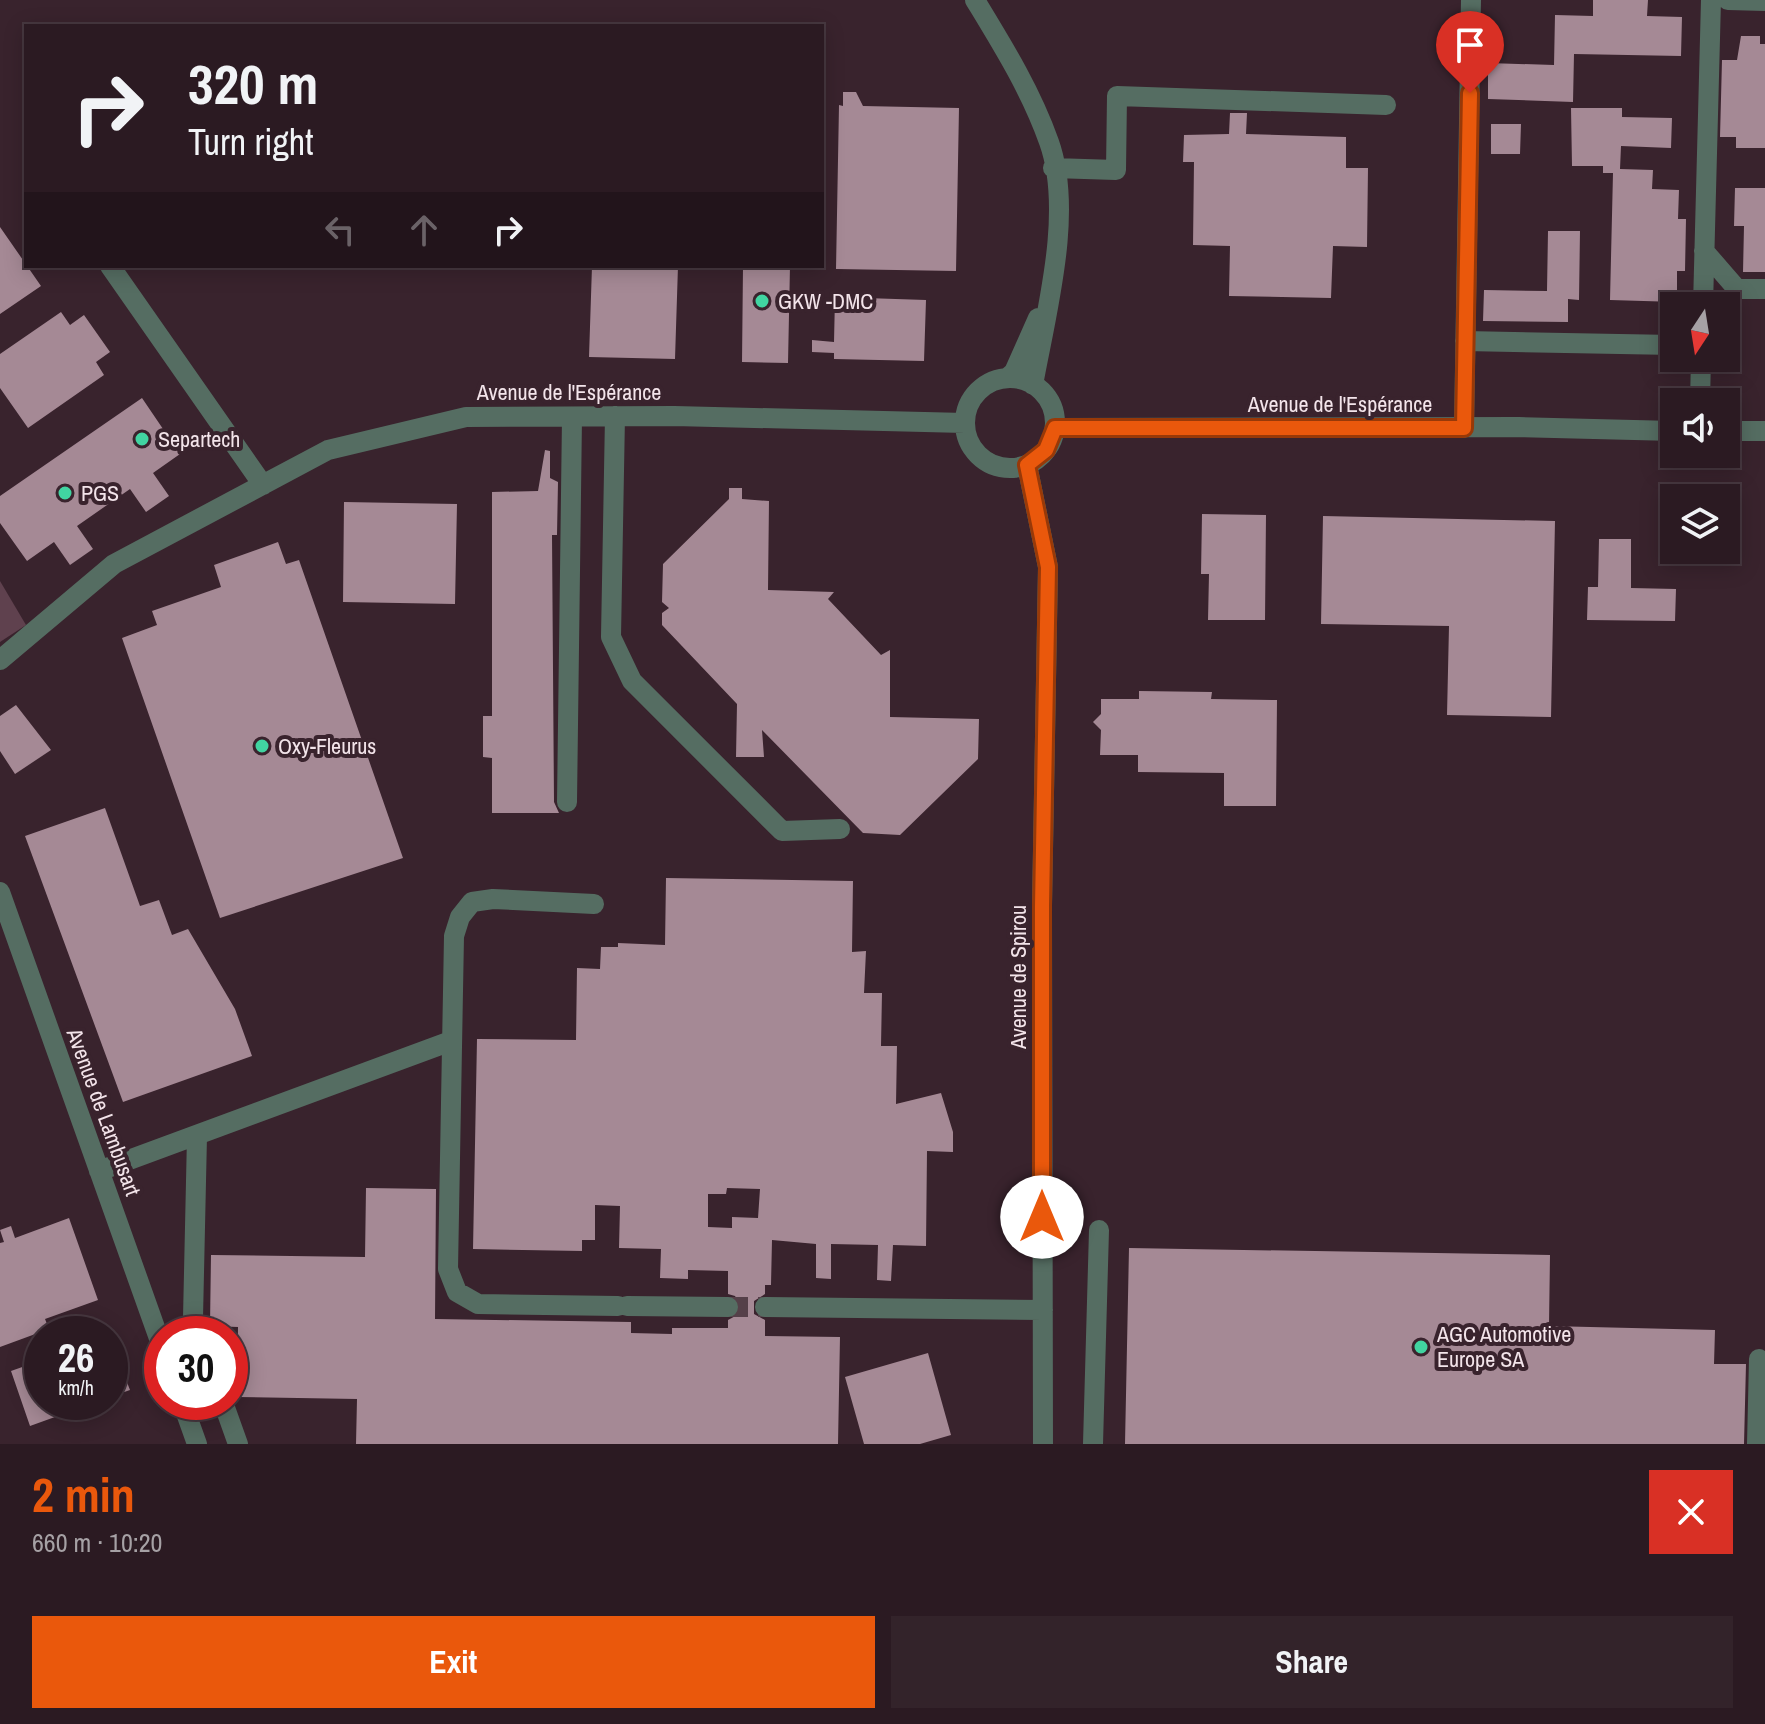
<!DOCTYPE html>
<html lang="en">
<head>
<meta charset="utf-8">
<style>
  body { margin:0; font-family:"Archivo Narrow",sans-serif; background:#33232a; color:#f1f3f6; height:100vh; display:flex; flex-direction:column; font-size:30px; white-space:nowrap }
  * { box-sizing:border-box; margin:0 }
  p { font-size:26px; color:#a6a1a5 }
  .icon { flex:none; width:44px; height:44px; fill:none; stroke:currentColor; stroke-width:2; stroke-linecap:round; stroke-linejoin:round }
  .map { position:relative; height:1444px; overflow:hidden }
  .panel { display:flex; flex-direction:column; background:#2b1a22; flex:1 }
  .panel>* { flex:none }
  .guide { position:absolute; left:24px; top:24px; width:800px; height:244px; border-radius:0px; box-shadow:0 4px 20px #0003,0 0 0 2px #473840; background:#2b1a22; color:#f1f3f6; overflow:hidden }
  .needle { width:52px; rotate:192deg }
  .buttons { position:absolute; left:1660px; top:292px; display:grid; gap:16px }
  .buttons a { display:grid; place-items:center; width:80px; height:80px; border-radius:0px; background:#2b1a22; box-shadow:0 4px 20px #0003,0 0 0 2px #473840; font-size:40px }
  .speed { position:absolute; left:24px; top:1316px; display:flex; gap:16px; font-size:40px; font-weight:700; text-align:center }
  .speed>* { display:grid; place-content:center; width:104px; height:104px; border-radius:50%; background:#2b1a22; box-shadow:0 4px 20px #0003,0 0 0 2px #473840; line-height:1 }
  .speed small { font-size:20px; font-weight:400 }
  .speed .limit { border:12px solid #d22; background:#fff; color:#111 }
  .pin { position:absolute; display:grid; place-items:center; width:68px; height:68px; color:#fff; margin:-82px -34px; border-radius:50% 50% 50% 0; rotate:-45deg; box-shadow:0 0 8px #0007 }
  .pin .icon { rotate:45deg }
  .me { position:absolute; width:88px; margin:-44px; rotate:0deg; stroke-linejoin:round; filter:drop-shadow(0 0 6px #0008) }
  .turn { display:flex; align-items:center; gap:28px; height:168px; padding:0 32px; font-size:36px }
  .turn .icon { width:104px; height:104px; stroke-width:2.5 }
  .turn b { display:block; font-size:56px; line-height:68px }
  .lanes { display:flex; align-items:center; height:76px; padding:0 32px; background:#0003; justify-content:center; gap:40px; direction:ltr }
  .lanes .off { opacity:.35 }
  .round { display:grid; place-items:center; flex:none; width:84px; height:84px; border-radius:0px; background:#33232a }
  .headline { display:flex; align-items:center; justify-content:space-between; height:136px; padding:0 32px }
  h1 { font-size:48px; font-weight:800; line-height:60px; color:#ea580c }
  .action { display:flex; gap:16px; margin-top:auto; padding:16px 32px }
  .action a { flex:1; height:92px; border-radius:0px; background:#ea580c; color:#fff; font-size:32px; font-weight:800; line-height:92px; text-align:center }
  .action a+a { background:#33232a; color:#f1f3f6 }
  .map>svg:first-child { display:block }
  .green { fill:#5f414e }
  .building { fill:#a58995; fill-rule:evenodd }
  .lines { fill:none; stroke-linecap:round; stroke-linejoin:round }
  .minor-tunnel { stroke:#554049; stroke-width:20; stroke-dasharray:20 10; stroke-linecap:butt }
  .minor { stroke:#556d62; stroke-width:20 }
  .route-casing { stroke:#983908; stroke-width:20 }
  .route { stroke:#ea580c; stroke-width:14 }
  .poi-dot { fill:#41d4a1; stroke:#39232d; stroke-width:3 }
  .labels { text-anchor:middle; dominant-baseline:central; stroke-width:8; stroke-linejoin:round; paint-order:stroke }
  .poi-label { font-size:22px; fill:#f3e4ea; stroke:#39232d; text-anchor:start }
  .street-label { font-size:22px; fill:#f3e4ea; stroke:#39232d }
</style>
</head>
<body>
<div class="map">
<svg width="1765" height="1444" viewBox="0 0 1765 1444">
  <rect width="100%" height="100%" fill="#39232d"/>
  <path class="green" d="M0 581 26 625 0 642Z"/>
  <path class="building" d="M1593 0H1648L1647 16 1682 17 1681 56 1574 54 1573 102 1488 99V63L1554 65 1555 15 1593 16Z
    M1741 36H1760V44H1765V148H1736V137H1720L1722 60H1737Z
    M843 92H856L863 106 959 108 956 271 836 269 839 105 843 106Z
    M1571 108H1622V117L1672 118 1671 148 1621 146 1620 169 1653 170 1652 189 1679 190 1678 219H1686L1685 271H1677V302L1610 300 1613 173H1603V166H1572Z
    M1230 113H1247L1246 134 1346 137V168H1368L1367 247 1333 246 1331 298 1229 296 1230 246 1193 245 1194 162H1183L1184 135 1229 134Z
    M1491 124H1521L1520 154H1491Z
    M1735 188H1765V272H1743L1744 226H1734Z
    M0 227 41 286 0 314Z
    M1548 231H1580L1579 300 1568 299V322L1483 321 1484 290 1547 291Z
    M592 266H678L675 359 589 357Z
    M743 266H790L788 363 742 362Z
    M835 297 926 300 924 361 834 359V353L812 352V340L834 342Z
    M61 312 70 325 84 315 110 352 96 362 104 375 28 428 0 388V354Z
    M142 398 180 454 153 473 169 496 146 512 130 489 77 526 93 549 70 565 54 542 27 561 0 523V496Z
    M545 450 550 451V478L558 482 557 535H552L554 802 559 813H492V758L483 757V716H492V492L538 491Z
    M729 488H742V499L769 501 768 590 834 592 828 599 881 655 890 650V717L979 719 978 759 900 835 863 833 762 730 764 757H736L737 704 662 625V613L669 608 662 602 663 564 729 499Z
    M344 502 457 504 455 604 343 602Z
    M1202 514 1266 515 1265 620H1208L1209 574H1201Z
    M1323 516 1555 521 1551 717 1447 715 1449 626 1321 624Z
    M1599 539H1631V588L1676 589 1675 621 1587 620 1588 587H1598Z
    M278 542 286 564 299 560 403 858 220 918 122 638 157 625 152 611 221 587 214 565Z
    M1139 691 1212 692 1211 699 1277 700 1276 806H1224V773L1138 772V755H1100L1101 730 1093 722 1101 714V699H1139Z
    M16 705 51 750 15 774 0 751V716Z
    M105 808 140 906 159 900 172 935 188 929 235 1009 252 1056 123 1102 25 836Z
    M666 878 853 881 852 952 866 951 864 993H882L881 1046H897L896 1104 941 1093 953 1132V1152L927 1151 926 1246 893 1245 891 1281 877 1280 878 1245 831 1244V1279L816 1278V1244L772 1240 771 1285H765V1294L754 1301V1314L765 1320V1336L840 1337 838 1444H356L357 1399 237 1397 238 1327 210 1326 211 1255 365 1257 366 1188 436 1189 435 1319 631 1322V1333L672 1334V1328H728V1320L739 1314 741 1306 735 1296 728 1294V1271L688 1270V1279L660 1278 661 1249 619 1248 620 1206 595 1205V1240H582V1251L473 1249 477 1039 576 1040 577 968 600 969 601 947H618V943L665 945ZM727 1188 760 1189 758 1218 732 1217V1228L708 1227V1194H726Z
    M69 1218 98 1300 45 1319 49 1329 0 1347V1243L4 1242 0 1230 11 1226 15 1238Z
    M1129 1248 1550 1255 1549 1326 1715 1330 1714 1364H1746L1744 1444H1125Z
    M110 1338 130 1390 110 1397Z
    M928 1353 951 1435 920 1444H864L845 1377Z
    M42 1360V1402L91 1404 30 1426 11 1371Z"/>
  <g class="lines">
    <path class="minor-tunnel" d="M728 1307H765"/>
    <path class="minor" d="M975 0C1003 46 1031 91 1049 142 1074 212 1046 313 1033 385
      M1728 0 1765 1
      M1053 168 1116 170 1117 96 1386 105
      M1704 251 1737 289H1765
      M110 266 263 485
      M1703 306 1711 0
      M1465 341 1674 345
      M1007 378 1014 372 1038 318
      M965 423a45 45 0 1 1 90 0a45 45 0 1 1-90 0Z
      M1700 402 1701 358
      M615 416 611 637 632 681 782 831 840 829
      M1055 428 1519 427 1674 431
      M1464 428 1471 0
      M1726 431H1765
      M1027 465 1048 567 1042 906 1043 1444
      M0 660 114 564 328 450 466 417 674 416 965 423
      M567 802 572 417
      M0 892 162 1347
      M594 904 493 899 472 902 460 917 454 936 448 1269 457 1292 478 1304 618 1306
      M197 1136 193 1318 198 1334
      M99 1171 451 1041
      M627 1306 728 1307
      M765 1307 1043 1310
      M182 1402 197 1444
      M223 1402 238 1444
      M1093 1444 1099 1230
      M1757 1444 1759 1359"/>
  </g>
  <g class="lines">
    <defs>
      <path id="route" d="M1042 1217V906L1048 567 1027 465 1046 450 1055 428H1464L1470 93"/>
    </defs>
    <use href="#route" class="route-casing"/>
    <use href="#route" class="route"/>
  </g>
  <g class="poi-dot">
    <circle cx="762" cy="301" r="8"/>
    <circle cx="142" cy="439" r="8"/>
    <circle cx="65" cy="493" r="8"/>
    <circle cx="262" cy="746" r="8"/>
    <circle cx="1421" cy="1347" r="8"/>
  </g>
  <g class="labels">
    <g class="poi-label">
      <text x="778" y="301">GKW -DMC</text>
      <text x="158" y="439">Separtech</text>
      <text x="81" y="493">PGS</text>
      <text x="278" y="746">Oxy-Fleurus</text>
      <text x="1437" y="1334">AGC Automotive<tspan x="1437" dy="25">Europe SA</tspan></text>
    </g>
    <g class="street-label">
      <text x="569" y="392">Avenue de l'Espérance</text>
      <text x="1340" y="404">Avenue de l'Espérance</text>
      <text transform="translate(1018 977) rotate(-90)">Avenue de Spirou</text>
      <text transform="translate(104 1112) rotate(70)">Avenue de Lambusart</text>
    </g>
  </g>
</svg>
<div class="buttons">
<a><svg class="needle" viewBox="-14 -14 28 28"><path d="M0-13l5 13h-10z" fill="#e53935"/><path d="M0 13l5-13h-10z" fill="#a6a1a5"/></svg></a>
<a><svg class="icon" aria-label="sound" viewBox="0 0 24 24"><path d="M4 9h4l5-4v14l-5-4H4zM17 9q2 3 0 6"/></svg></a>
<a><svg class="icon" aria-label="layers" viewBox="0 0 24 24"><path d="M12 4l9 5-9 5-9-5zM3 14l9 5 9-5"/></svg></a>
</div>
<div class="speed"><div>26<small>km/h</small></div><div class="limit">30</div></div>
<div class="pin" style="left:1470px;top:93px;background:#d93025"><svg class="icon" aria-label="arrive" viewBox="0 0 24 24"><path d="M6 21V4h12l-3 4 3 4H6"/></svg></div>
<svg class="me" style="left:1042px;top:1217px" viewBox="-20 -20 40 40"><circle r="19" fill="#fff"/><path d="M0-13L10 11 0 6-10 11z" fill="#ea580c"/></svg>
<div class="guide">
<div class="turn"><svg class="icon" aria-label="right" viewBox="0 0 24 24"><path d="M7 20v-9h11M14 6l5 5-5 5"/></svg><div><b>320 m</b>Turn right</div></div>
<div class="lanes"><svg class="icon off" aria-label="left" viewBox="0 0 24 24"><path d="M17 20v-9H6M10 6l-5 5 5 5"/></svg><svg class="icon off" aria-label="ahead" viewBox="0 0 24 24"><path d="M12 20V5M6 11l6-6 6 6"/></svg><svg class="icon" aria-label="right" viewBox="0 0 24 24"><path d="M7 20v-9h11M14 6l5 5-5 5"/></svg></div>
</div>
</div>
<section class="panel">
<div class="headline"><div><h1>2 min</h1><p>660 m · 10:20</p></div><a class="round" style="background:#d93025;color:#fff"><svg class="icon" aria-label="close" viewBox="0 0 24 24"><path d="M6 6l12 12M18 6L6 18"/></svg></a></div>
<div class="action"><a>Exit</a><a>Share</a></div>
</section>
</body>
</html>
